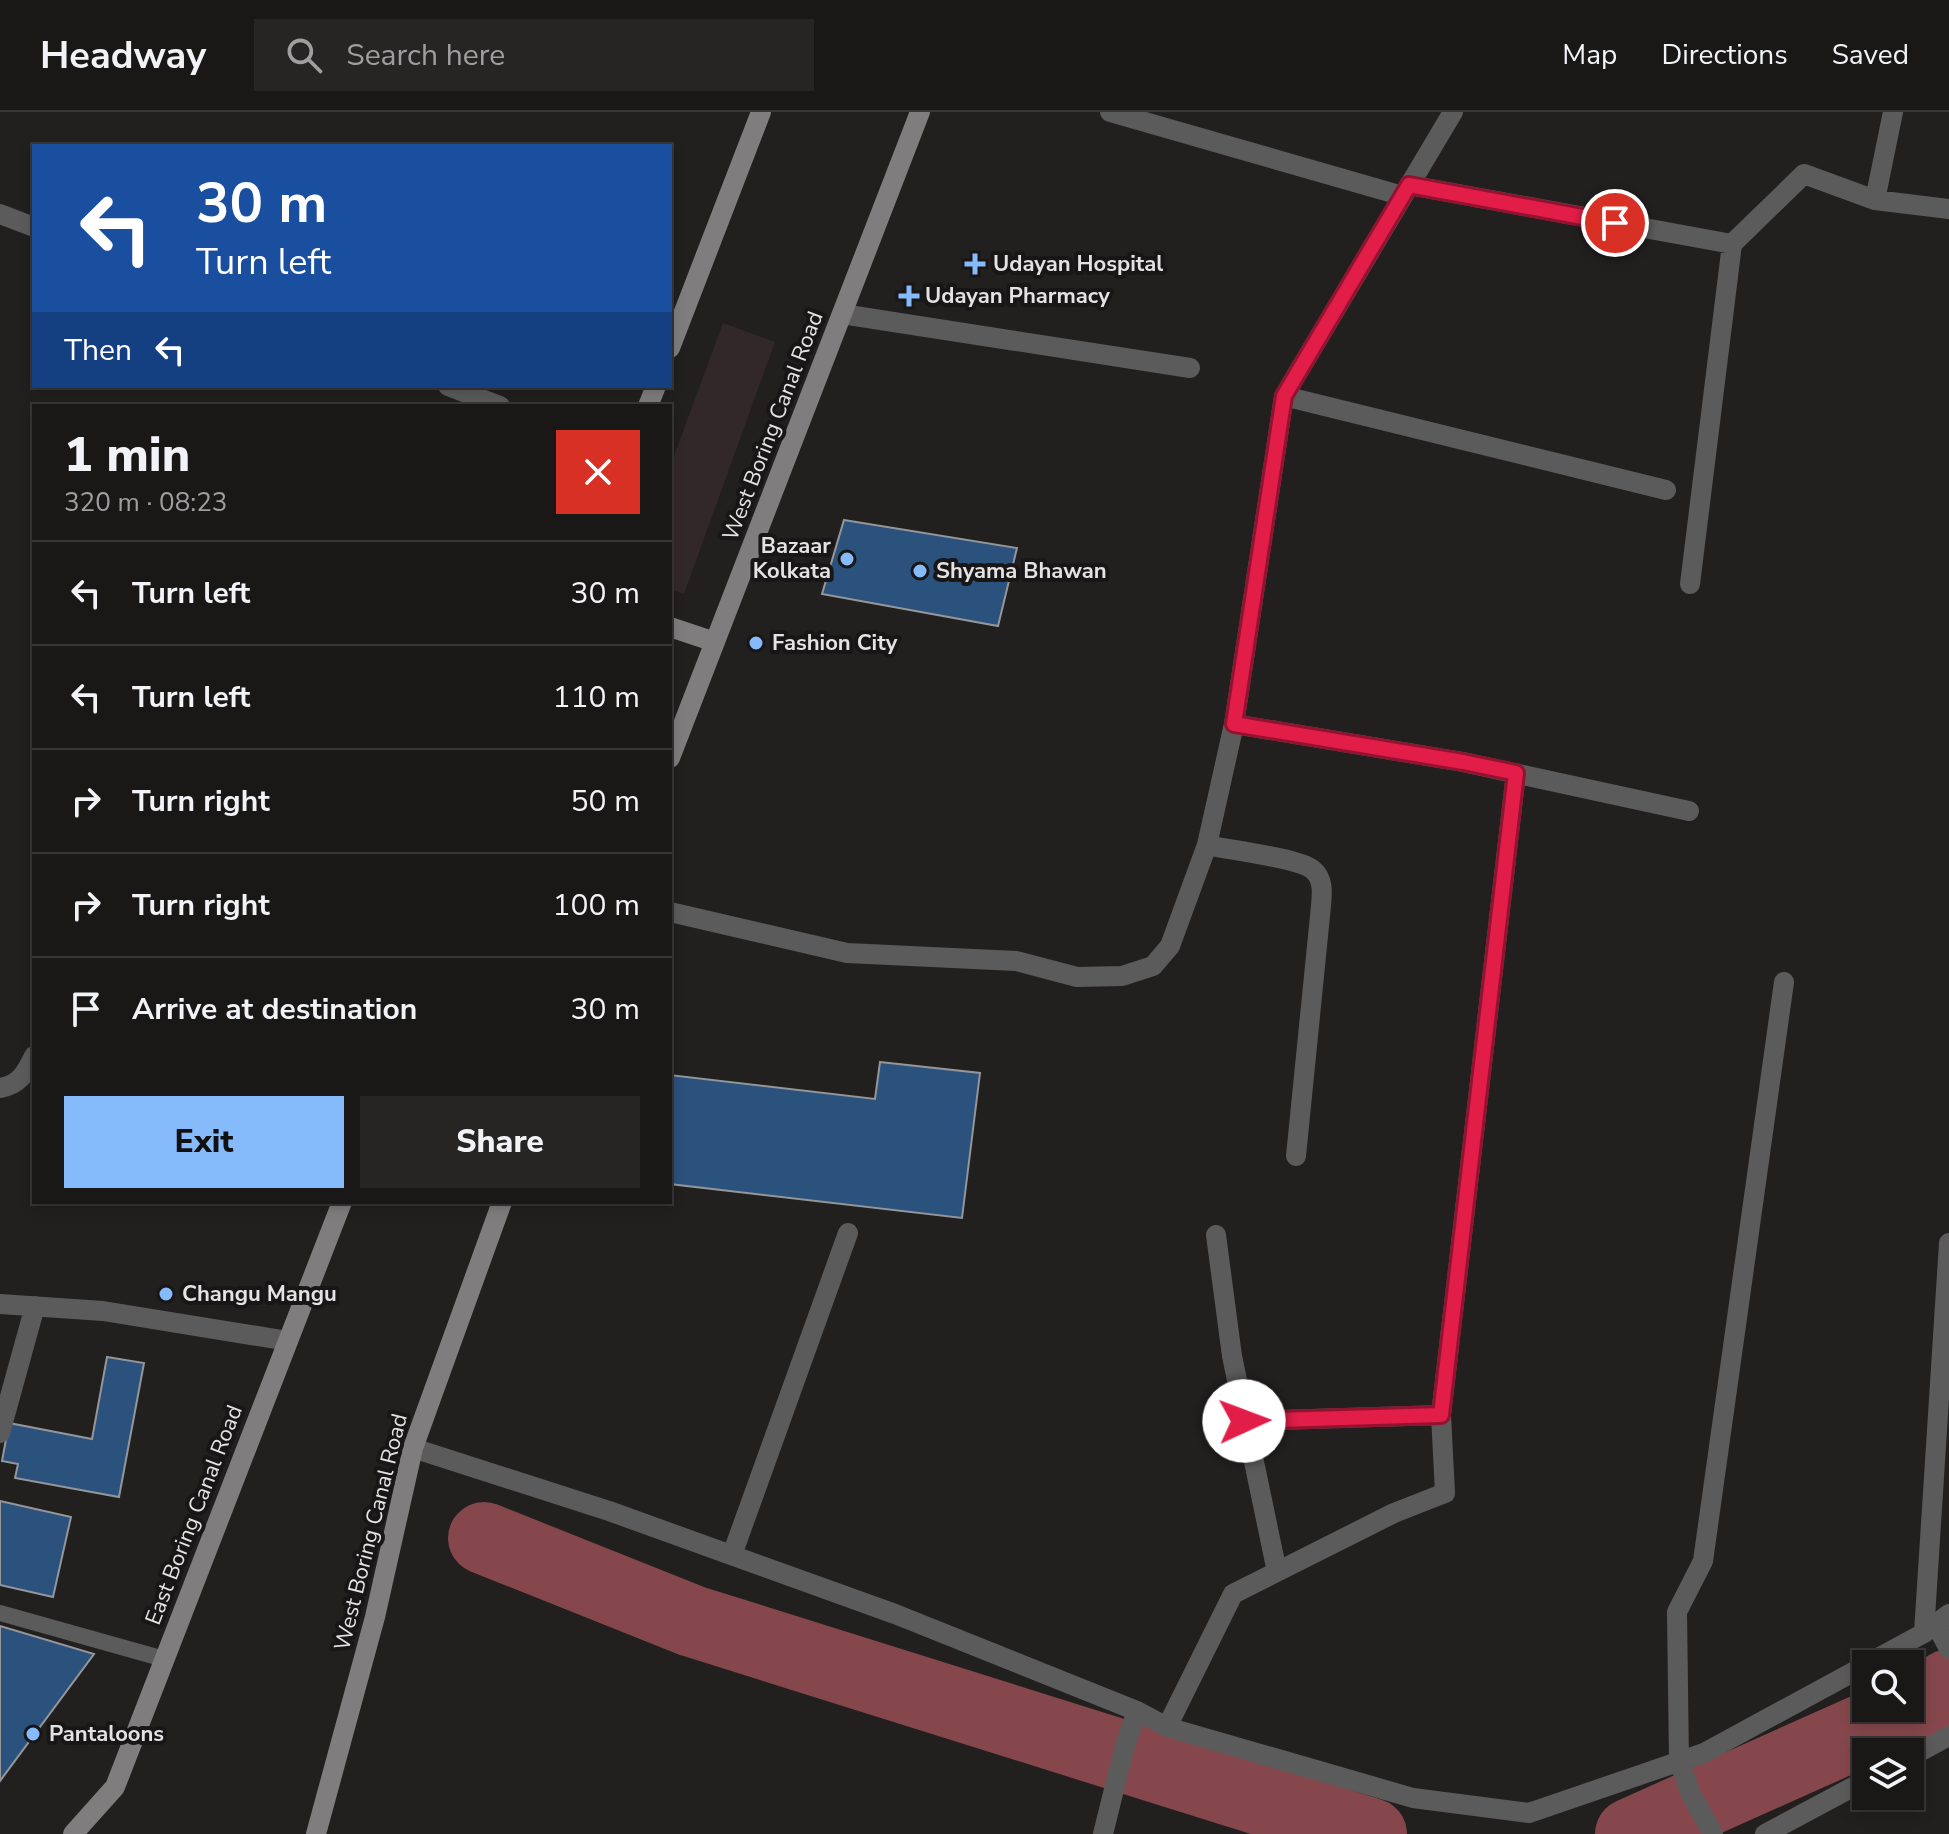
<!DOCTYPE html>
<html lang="en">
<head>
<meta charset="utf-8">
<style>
  body { margin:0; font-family:"Nunito Sans",sans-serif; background:#272424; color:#f1f3f6; height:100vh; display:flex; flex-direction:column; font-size:30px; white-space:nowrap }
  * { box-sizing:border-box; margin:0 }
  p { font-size:26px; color:#9f9fa1 }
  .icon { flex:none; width:44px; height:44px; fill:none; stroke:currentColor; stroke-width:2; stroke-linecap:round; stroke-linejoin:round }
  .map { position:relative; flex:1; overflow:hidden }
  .sheet { position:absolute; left:32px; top:292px; width:640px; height:800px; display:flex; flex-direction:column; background:#1a1717; border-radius:0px; box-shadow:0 4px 12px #0003,0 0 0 2px #383636 }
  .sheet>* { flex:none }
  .hud { position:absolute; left:32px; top:32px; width:640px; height:244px; border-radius:0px; box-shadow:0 4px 12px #0003,0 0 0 2px #383636; background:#1a4fa0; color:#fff; overflow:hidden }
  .fabs { position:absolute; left:1852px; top:1538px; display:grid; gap:16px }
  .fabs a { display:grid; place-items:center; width:72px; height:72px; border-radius:0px; background:#1a1717; box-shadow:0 4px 12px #0003,0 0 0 2px #383636; font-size:40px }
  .pin { position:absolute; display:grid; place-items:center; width:68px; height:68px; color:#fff; margin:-34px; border:4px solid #fff; border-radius:50%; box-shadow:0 2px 8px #0007 }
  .me { position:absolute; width:88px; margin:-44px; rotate:88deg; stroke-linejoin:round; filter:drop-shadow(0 0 6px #0008) }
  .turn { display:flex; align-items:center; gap:28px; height:168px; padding:0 32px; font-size:36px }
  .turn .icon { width:104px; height:104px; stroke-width:2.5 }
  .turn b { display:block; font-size:56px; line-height:68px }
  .then { display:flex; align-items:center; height:76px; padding:0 32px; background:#0003; gap:16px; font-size:30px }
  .round { display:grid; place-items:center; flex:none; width:84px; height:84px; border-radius:0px; background:#272424 }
  .summary { display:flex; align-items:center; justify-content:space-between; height:136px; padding:0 32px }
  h1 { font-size:48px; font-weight:800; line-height:60px }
  .button { display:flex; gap:16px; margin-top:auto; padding:16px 32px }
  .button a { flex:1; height:92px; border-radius:0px; background:#86bbfb; color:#111; font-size:32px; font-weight:800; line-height:92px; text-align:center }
  .button a+a { background:#272424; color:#f1f3f6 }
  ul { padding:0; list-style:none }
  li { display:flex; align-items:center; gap:24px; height:104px; padding:0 32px; border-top:2px solid #383636 }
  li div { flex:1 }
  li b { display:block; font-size:30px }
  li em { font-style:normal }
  header { display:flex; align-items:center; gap:48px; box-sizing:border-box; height:112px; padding:0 40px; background:#1a1717; border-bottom:2px solid #383636 }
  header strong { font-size:38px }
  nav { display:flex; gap:44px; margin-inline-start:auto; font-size:28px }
  .search { width:560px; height:72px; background:#272424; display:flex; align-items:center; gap:20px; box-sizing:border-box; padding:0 28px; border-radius:0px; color:#9f9fa1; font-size:30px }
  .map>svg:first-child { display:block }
  .built { fill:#322829 }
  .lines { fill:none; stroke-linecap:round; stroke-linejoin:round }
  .river { stroke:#85474c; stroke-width:72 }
  .building { fill:#2b517d; stroke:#949699; stroke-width:2 }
  .lane { stroke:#5c5b5b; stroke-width:16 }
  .street { stroke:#5c5b5b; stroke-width:20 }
  .secondary { stroke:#7f7d7d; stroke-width:20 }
  .route-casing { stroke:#92132f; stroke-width:20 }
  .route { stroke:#e11d48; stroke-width:14 }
  .poi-dot { fill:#86bbfb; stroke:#181616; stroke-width:3 }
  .labels { text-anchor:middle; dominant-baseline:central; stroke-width:8; stroke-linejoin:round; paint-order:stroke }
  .poi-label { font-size:22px; font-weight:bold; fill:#e4e2e2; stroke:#181616; text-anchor:start }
  .street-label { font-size:22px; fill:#e4e2e2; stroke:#181616 }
</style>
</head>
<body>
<header>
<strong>Headway</strong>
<div class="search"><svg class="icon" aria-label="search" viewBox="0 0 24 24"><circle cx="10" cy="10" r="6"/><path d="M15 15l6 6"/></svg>Search here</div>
<nav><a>Map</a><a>Directions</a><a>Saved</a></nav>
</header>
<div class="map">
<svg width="1949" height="1722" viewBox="0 0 1949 1722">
  <rect width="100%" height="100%" fill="#221f1f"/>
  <path class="built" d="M723 211 775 230 684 482 670 477V355Z"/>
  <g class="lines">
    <path class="river" d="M484 1426 692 1509 1371 1722
      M1631 1722 1924 1591 1949 1573"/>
  </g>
  <path class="building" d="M844 408 1017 436 998 514 822 482Z
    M880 950 980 961 962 1106 670 1072V963L875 987Z
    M107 1245 144 1251 119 1385 15 1366 18 1352 2 1349 9 1311 92 1327Z
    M0 1389 71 1405 53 1485 0 1473Z
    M0 1514 94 1542 0 1669Z"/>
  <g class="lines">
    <path class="lane" d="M0 1501 164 1547"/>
    <path class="street" d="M1110 0 1403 84
      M1409 73 1732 132 1690 472
      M1875 88 1893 0
      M0 102 34 115
      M1732 132 1804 62 1875 88 1949 97
      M842 202 1190 256
      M448 274 500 294
      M1284 284 1666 378
      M1234 612 1463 650 1689 699
      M1207 733C1228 738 1300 746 1313 758 1324 767 1322 782 1321 794L1296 1044
      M670 800 847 841 1016 849 1077 865 1122 864 1153 854 1170 834 1207 733 1234 612 1284 284 1453 0
      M0 976C19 973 26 961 34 944
      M1216 1123 1232 1244 1277 1460
      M0 1192 103 1199 288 1229
      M1244 1309 1441 1303
      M0 1321 35 1194
      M413 1336 609 1399 895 1502 1137 1599 1167 1615 1413 1686 1529 1701 1704 1641 1866 1553
      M732 1443 848 1121
      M1936 1512 1949 1537
      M1924 1521 1949 1131
      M1867 1552 1924 1521 1949 1502
      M1167 1615 1233 1482 1394 1401 1445 1381 1441 1303 1516 661
      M1910 1645 1949 1624
      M1103 1722 1124 1637 1137 1599
      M1713 1722 1691 1682 1679 1650 1677 1500 1703 1449 1784 870
      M1765 1722 1866 1668"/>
    <path class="secondary" d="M670 236 761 0
      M648 294 656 274
      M670 515 715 530
      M670 646 920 0
      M73 1722 115 1675 342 1090
      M316 1722 375 1505 413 1336 502 1090"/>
  </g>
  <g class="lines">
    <defs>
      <path id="route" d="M1244 1309 1441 1303 1516 661 1463 650 1234 612 1284 284 1409 73 1615 111"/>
    </defs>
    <use href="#route" class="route-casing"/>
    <use href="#route" class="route"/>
  </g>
  <g class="poi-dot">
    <path d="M971 140h8v8h8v8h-8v8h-8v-8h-8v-8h8z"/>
    <path d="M905 172h8v8h8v8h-8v8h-8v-8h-8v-8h8z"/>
    <circle cx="847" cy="447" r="8"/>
    <circle cx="920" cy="459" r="8"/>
    <circle cx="756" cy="531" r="8"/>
    <circle cx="166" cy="1182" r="8"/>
    <circle cx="33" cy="1622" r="8"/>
  </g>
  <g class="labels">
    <g class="poi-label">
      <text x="993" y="152">Udayan Hospital</text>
      <text x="925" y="184">Udayan Pharmacy</text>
      <text x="831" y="434" text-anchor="end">Bazaar<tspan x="831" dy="25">Kolkata</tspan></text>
      <text x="936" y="459">Shyama Bhawan</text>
      <text x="772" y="531">Fashion City</text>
      <text x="182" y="1182">Changu Mangu</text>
      <text x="49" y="1622">Pantaloons</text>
    </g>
    <g class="street-label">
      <text transform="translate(773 314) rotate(-69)">West Boring Canal Road</text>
      <text transform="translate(194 1403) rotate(-69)">East Boring Canal Road</text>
      <text transform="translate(371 1420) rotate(-76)">West Boring Canal Road</text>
    </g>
  </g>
</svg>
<div class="fabs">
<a><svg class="icon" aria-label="search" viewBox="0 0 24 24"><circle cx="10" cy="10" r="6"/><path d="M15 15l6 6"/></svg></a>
<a><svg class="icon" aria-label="layers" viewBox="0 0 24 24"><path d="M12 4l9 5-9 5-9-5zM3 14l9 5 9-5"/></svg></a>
</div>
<div class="pin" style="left:1615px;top:111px;background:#d93025"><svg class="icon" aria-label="arrive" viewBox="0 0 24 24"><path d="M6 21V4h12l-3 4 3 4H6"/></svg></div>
<svg class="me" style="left:1244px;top:1309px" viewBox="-20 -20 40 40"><circle r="19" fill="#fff"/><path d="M0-13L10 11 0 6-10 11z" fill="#e11d48"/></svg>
<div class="hud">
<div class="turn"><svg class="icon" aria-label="left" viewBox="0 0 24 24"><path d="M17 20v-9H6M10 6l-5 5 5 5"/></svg><div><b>30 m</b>Turn left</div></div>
<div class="then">Then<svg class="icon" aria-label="left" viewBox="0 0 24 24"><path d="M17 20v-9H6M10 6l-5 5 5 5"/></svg></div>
</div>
<section class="sheet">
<div class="summary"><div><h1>1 min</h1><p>320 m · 08:23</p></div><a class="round" style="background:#d93025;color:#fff"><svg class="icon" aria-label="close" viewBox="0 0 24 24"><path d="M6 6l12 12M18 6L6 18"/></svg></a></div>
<ul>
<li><svg class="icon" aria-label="left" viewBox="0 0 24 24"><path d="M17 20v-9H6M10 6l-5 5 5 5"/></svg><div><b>Turn left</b></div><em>30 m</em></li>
<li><svg class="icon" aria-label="left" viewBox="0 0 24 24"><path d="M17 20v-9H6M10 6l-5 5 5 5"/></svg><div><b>Turn left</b></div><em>110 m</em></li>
<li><svg class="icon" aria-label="right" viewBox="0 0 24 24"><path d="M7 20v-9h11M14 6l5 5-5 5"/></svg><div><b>Turn right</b></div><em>50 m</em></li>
<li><svg class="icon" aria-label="right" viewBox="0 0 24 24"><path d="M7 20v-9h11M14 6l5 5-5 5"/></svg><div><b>Turn right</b></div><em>100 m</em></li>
<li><svg class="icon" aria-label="arrive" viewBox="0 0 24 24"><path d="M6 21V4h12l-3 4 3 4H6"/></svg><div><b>Arrive at destination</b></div><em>30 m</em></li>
</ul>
<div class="button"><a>Exit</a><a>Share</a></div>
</section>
</div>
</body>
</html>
